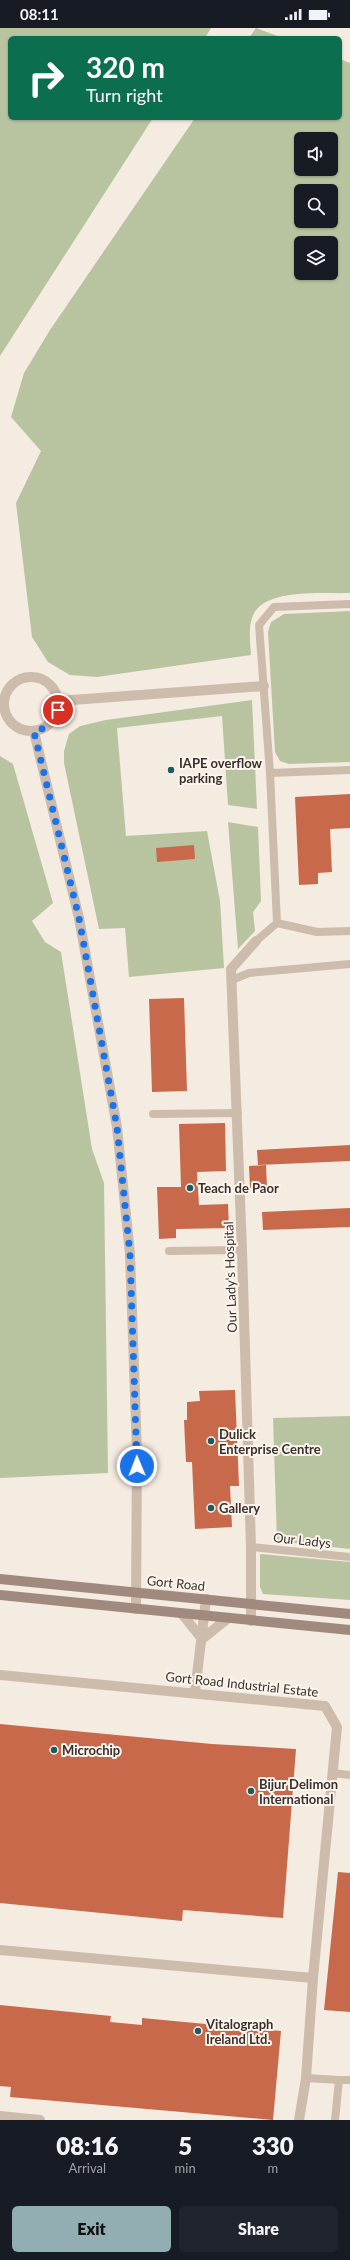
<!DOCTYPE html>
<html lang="en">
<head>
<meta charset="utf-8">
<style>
  body { margin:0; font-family:Lato,sans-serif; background:#20242c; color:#f1f3f6; height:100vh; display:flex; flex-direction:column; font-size:15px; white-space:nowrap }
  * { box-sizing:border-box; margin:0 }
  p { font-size:13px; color:#9ea1a6 }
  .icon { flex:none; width:22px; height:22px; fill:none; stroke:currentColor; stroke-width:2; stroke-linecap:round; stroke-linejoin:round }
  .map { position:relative; height:2092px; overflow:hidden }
  .sheet { display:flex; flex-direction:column; background:#171b24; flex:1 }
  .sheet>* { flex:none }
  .banner { position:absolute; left:8px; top:8px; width:334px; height:84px; border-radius:6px; box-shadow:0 1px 3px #0004; background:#0b6e4f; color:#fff; overflow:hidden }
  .fabs { position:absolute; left:294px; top:104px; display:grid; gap:8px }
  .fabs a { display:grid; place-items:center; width:44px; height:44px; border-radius:6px; background:#171b24; box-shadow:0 1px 3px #0004; font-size:20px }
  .pin { position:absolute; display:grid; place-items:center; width:34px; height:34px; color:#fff; margin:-17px; border:2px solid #fff; border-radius:50%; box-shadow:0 1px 4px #0007 }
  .me { position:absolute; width:44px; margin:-22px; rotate:359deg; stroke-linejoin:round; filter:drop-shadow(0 0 3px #0008) }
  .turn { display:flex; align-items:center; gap:14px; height:84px; padding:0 12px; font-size:18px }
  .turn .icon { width:52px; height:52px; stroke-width:2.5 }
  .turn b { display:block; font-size:28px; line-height:34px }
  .eta { display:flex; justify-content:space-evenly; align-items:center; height:68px; text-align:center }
  .eta b { font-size:24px; font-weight:800; line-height:28px }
  .cta { display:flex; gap:8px; margin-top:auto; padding:8px 12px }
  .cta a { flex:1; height:46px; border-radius:6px; background:#92aeb2; color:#111; font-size:16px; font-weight:800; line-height:46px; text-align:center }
  .cta a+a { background:#20242c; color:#f1f3f6 }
  .status { display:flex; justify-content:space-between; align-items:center; height:28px; padding:0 20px; background:#171b24; direction:ltr }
  .status svg { height:11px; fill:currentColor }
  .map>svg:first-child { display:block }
  .green { fill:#b8c4a0; fill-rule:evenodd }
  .building { fill:#c8694b }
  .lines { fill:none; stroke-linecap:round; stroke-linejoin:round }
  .service { stroke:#cdbbac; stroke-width:8 }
  .minor { stroke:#cdbbac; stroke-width:10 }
  .tertiary { stroke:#cdbbac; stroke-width:10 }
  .secondary { stroke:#a18a7d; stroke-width:10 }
  .route { stroke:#1a73e8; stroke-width:7; stroke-dasharray:0 12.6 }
  .poi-dot { fill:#1f5a5e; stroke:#fbf5ee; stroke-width:1.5 }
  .labels { text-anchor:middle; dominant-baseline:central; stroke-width:4; stroke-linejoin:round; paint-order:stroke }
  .poi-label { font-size:13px; font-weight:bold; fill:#3b302b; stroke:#fbf5ee; text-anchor:start }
  .street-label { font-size:13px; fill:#3b302b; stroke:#fbf5ee }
</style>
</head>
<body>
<div class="status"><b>08:11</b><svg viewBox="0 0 49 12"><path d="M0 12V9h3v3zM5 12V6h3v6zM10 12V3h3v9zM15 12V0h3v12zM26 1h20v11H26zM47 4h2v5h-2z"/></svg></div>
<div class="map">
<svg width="350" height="2092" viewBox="0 0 350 2092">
  <rect width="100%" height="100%" fill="#f4ebe1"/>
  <path class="green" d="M0 0H211L205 10H10V90H153L0 328Z
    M256 0 283 10H249Z
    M340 31 350 35V565C324 566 275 561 257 581 247 592 250 613 251 627L97 649 70 647 48 634 32 609 16 475 41 423 11 389 24 345 50 302 195 90H340ZM301 111H331V141H301ZM301 163H331V193H301ZM301 215H331V245H301Z
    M350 583V734L289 736 280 733 275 724 268 604 271 594 284 586Z
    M252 672 257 781 228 777 222 688 117 700 126 808 207 803 220 873 224 940 129 949 125 900 99 901 64 735V723L69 706 80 698 106 692Z
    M0 728 13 736 53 875 32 893 45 914 61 924 92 1121 104 1155 108 1445 0 1450Z
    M228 794 258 799 261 873 253 884 255 903 238 921Z
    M350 1388V1521L277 1513 273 1390Z
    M260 1526 350 1534V1572L263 1566 260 1559Z"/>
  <path class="building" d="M350 766V800L330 801 332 844 318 845V856L299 857 295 769Z
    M194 817 195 831 157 834 156 820Z
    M184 970 187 1063 152 1064 149 971Z
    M225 1095 226 1143 197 1144 199 1177 228 1176 229 1200 176 1201V1210L159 1211 157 1159H181L179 1096Z
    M350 1117V1133L258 1137 257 1122Z
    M266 1137 267 1159 250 1160 249 1138Z
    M350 1180V1199L263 1202 262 1184Z
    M235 1362 239 1458H230L232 1499 195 1501 192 1434H186L184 1392H187V1374L200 1373 199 1363Z
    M0 1696 212 1716 296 1721 283 1890 183 1882 182 1893 0 1875Z
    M338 1844 350 1845V1984L324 1982Z
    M0 1977 111 1988 110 1994 142 1997V1990L281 2003 273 2092 10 2069 11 2059 0 2058Z"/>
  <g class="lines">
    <path class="service" d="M270 745 350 742
      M277 895 270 745 259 597 274 579 350 576
      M277 895 317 904 350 903
      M256 913 277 895
      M232 952 249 945 350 936
      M153 1086 238 1085
      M169 1223 242 1222
      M251 1519 350 1529
      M332 1745 350 1747
      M306 2050 339 2052 335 2092
      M339 2052H350"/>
    <path class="minor" d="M58 673 264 658
      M182 1586 202 1611
      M251 1593V1519L242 1222 231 941 256 913
      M202 1611 227 1591
      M0 1647 325 1678 337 1699 313 1950 0 1922
      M195 1664 206 1571
      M0 2088 40 2092
      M299 2092 306 2050 313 1950"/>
    <path class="tertiary" d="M4 676a27 27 0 1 1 54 0a27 27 0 1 1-54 0Z
      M34 704 79 890 117 1099 130 1226 137 1424 136 1581"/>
    <path class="secondary" d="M0 1551 350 1586
      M0 1567 350 1602"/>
  </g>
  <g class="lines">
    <path class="route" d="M58 682C53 695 46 700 34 704L79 890 117 1099 130 1226 137 1438"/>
  </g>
  <g class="poi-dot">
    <circle cx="171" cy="742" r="4"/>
    <circle cx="190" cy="1160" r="4"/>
    <circle cx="211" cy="1413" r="4"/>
    <circle cx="211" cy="1480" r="4"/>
    <circle cx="54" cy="1722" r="4"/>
    <circle cx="251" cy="1763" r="4"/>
    <circle cx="198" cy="2003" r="4"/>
  </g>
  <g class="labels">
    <g class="poi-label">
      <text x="179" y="735">IAPE overflow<tspan x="179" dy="15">parking</tspan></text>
      <text x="198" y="1160">Teach de Paor</text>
      <text x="219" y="1406">Dulick<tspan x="219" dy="15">Enterprise Centre</tspan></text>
      <text x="219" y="1480">Gallery</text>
      <text x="62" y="1722">Microchip</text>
      <text x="259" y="1756">Bijur Delimon<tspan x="259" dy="15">International</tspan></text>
      <text x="206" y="1996">Vitalograph<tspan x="206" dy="15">Ireland Ltd.</tspan></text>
    </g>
    <g class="street-label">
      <text transform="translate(230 1249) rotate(-92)">Our Lady's Hospital</text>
      <text transform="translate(302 1512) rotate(6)">Our Ladys</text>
      <text transform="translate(176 1555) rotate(6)">Gort Road</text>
      <text transform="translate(242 1656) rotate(6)">Gort Road Industrial Estate</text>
    </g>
  </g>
</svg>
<div class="fabs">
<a><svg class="icon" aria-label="sound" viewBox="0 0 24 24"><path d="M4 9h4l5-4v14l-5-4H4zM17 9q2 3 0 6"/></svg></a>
<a><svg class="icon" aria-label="search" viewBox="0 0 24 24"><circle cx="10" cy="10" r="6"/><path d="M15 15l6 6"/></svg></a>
<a><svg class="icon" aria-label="layers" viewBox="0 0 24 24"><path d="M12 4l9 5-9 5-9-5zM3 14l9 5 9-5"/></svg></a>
</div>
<div class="pin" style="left:58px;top:682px;background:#d93025"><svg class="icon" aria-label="arrive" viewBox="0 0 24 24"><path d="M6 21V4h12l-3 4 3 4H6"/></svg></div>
<svg class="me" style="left:137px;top:1438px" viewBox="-20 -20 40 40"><circle r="17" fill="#1a73e8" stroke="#fff" stroke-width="3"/><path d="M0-11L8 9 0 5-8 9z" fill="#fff"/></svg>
<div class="banner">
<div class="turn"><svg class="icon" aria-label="right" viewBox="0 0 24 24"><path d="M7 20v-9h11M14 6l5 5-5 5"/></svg><div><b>320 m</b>Turn right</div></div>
</div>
</div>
<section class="sheet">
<div class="eta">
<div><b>08:16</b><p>Arrival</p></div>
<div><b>5</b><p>min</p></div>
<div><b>330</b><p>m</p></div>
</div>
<div class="cta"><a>Exit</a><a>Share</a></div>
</section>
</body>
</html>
